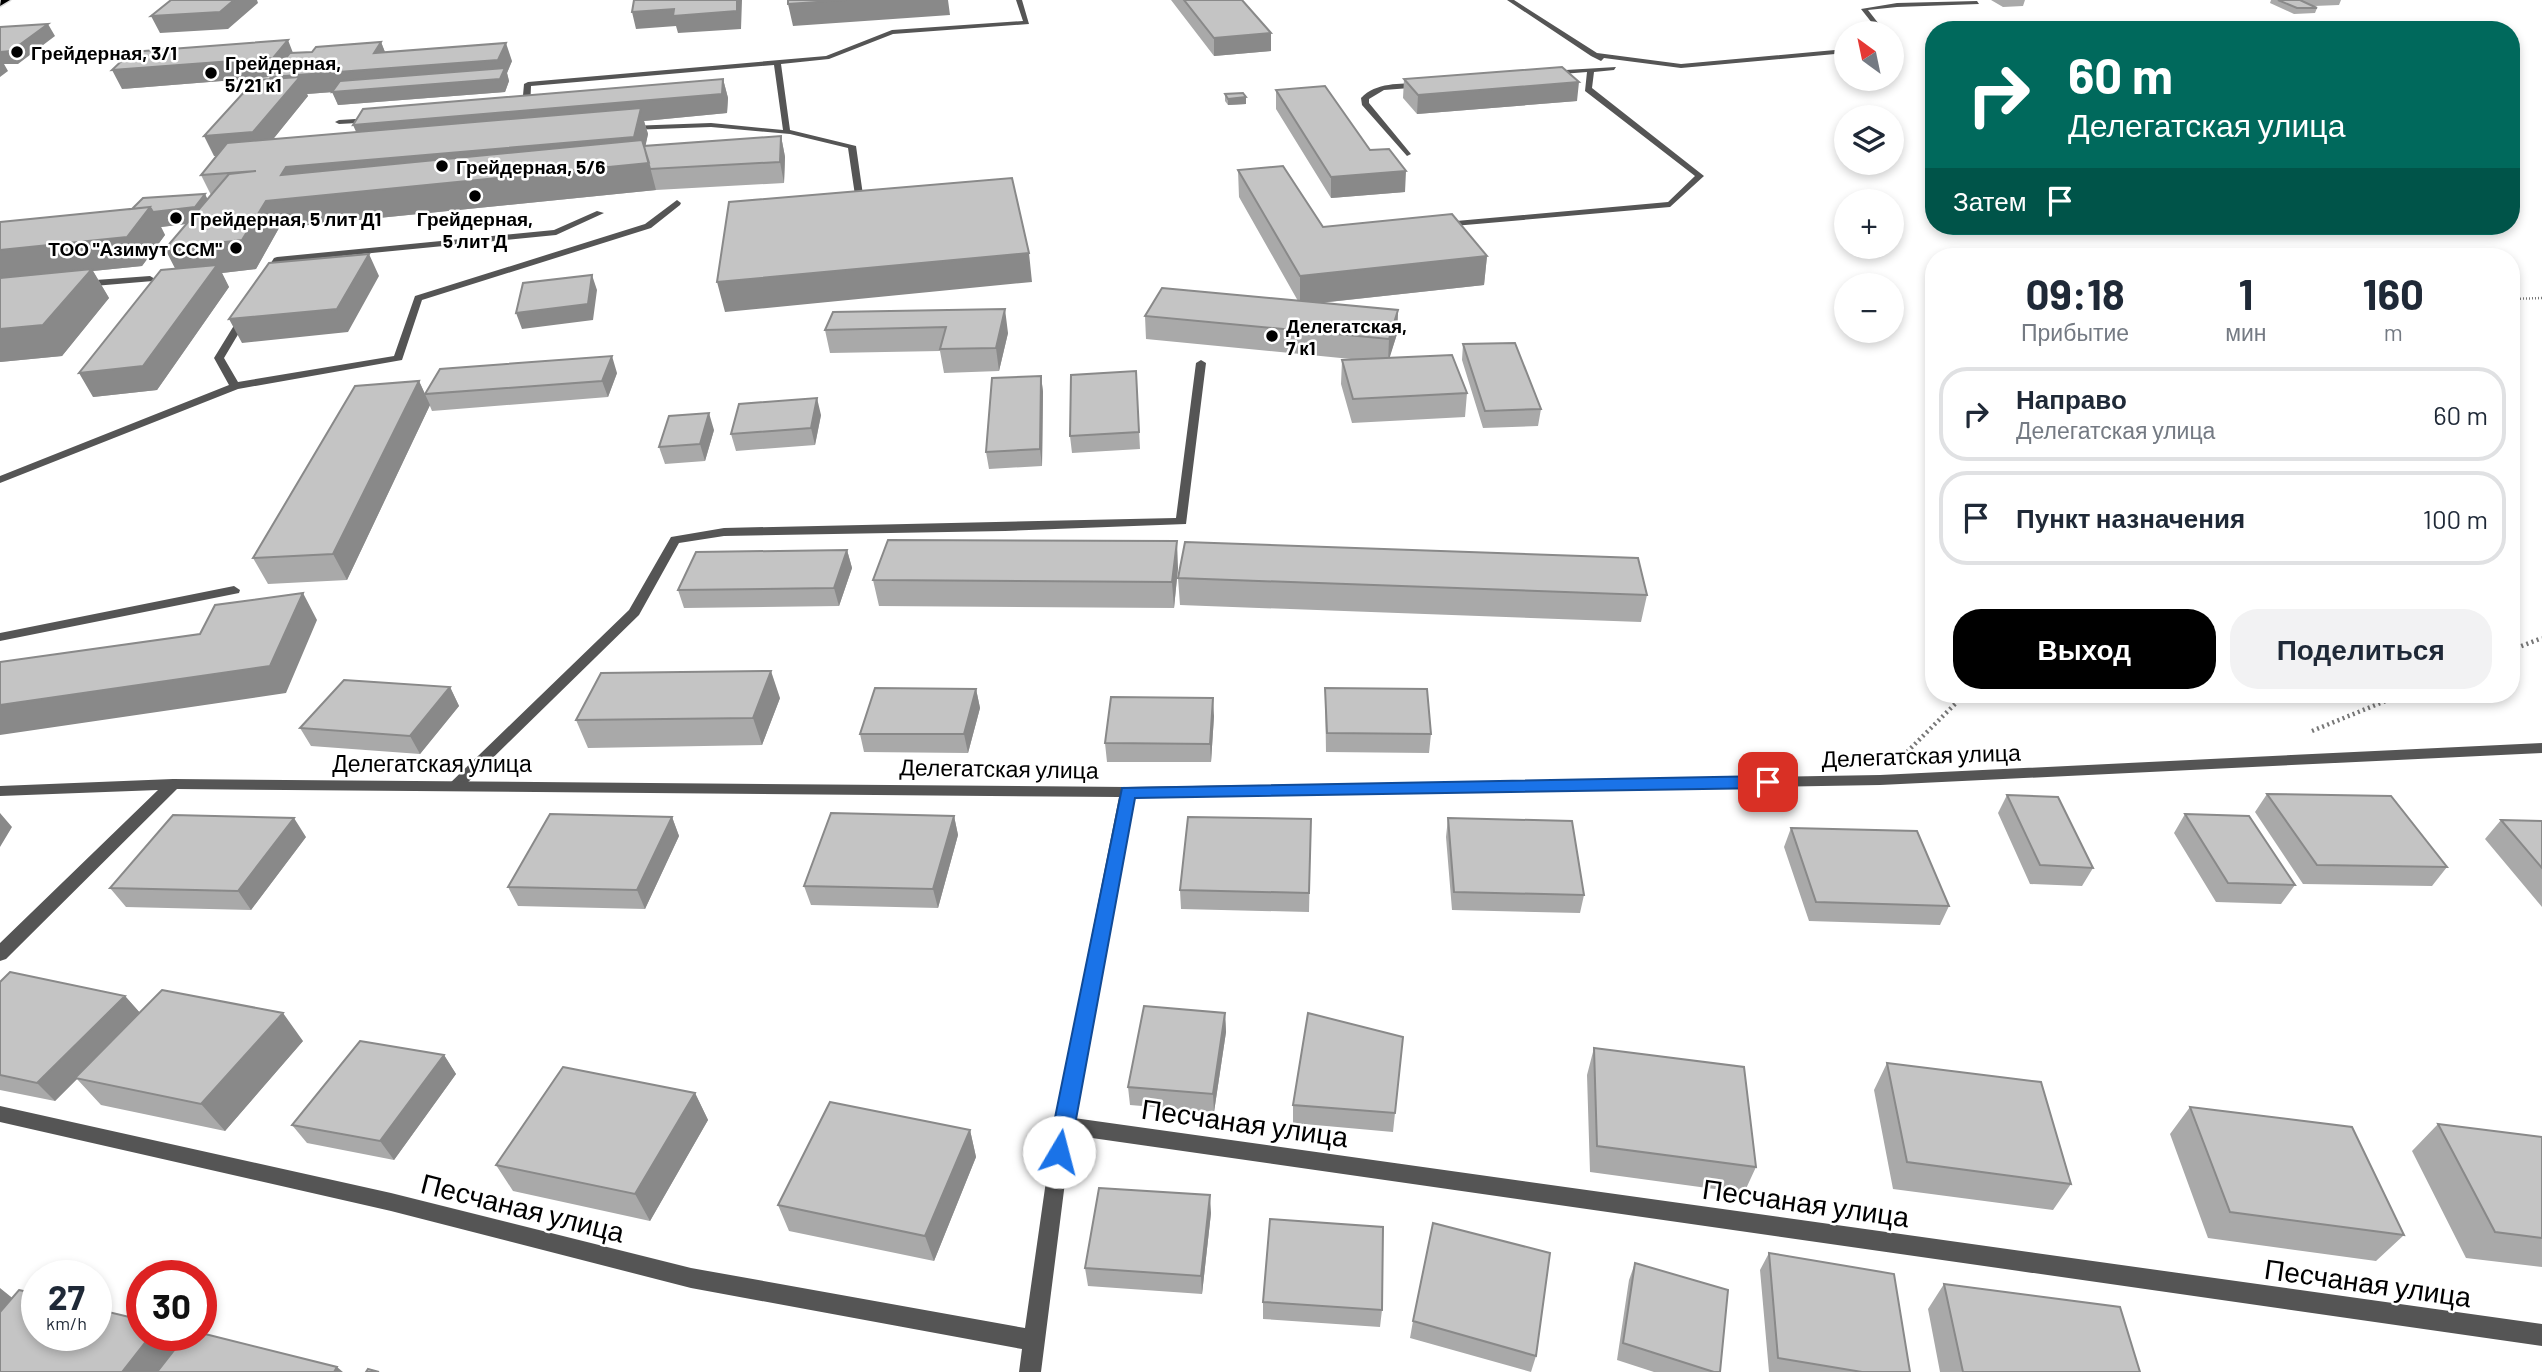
<!DOCTYPE html>
<html lang="ru">
<head>
<meta charset="utf-8">
<style>
  body { margin:0; font-family:Barlow,sans-serif; background:#f2f2f3; color:#1f2937; height:100vh; display:flex; flex-direction:column; font-size:26px; white-space:nowrap }
  * { box-sizing:border-box; margin:0 }
  p { font-size:23px; color:#747a83 }
  .icon { flex:none; width:38px; height:38px; fill:none; stroke:currentColor; stroke-width:2; stroke-linecap:round; stroke-linejoin:round }
  .map { position:relative; flex:1; overflow:hidden }
  .drawer { position:absolute; left:1925px; top:248px; width:595px; height:455px; display:flex; flex-direction:column; background:#fff; border-radius:28px; box-shadow:0 4px 10px #0003 }
  .drawer>* { flex:none }
  .top-card { position:absolute; left:1925px; top:21px; width:595px; height:214px; border-radius:28px; box-shadow:0 4px 10px #0003; background:#00695c; color:#fff; overflow:hidden }
  .needle { width:46px; rotate:327deg }
  .tools { position:absolute; left:1834px; top:21px; display:grid; gap:14px }
  .tools a { display:grid; place-items:center; width:70px; height:70px; border-radius:50%; background:#fff; box-shadow:0 4px 10px #0003; font-size:35px }
  .speed { position:absolute; left:21px; top:1260px; display:flex; gap:14px; font-size:35px; font-weight:700; text-align:center }
  .speed>* { display:grid; place-content:center; width:91px; height:91px; border-radius:50%; background:#fff; box-shadow:0 4px 10px #0003; line-height:1 }
  .speed small { font-size:18px; font-weight:400 }
  .speed .limit { border:10px solid #d22; background:#fff; color:#111 }
  .pin { position:absolute; display:grid; place-items:center; width:60px; height:60px; color:#fff; margin:-30px; border-radius:14px; box-shadow:0 4px 10px #0006 }
  .me { position:absolute; width:77px; margin:-38px; rotate:8deg; stroke-linejoin:round; filter:drop-shadow(0 0 5px #0008) }
  .turn { display:flex; align-items:center; gap:24px; height:147px; padding:0 28px; font-size:32px }
  .turn .icon { width:91px; height:91px; stroke-width:2.5 }
  .turn b { display:block; font-size:49px; line-height:60px }
  .then { display:flex; align-items:center; height:66px; padding:0 28px; background:#0003; gap:14px; font-size:26px }
  .eta { display:flex; justify-content:space-evenly; align-items:center; height:119px; text-align:center }
  .eta b { font-size:42px; font-weight:700; line-height:49px }
  .button { display:flex; gap:14px; margin-top:auto; padding:14px 28px }
  .button a { flex:1; height:80px; border-radius:28px; background:#000; color:#fff; font-size:28px; font-weight:700; line-height:80px; text-align:center }
  .button a+a { background:#f2f2f3; color:#1f2937 }
  ul { padding:0; list-style:none }
  li { display:flex; align-items:center; gap:21px; height:94px; margin:0 14px 10px; padding:0 14px; border:4px solid #e0e1e3; border-radius:28px }
  li div { flex:1 }
  li b { display:block; font-size:26px }
  li em { font-style:normal }
  .map>svg:first-child { display:block }
  .lines { fill:none; stroke-linecap:round; stroke-linejoin:round }
  .primary-casing { stroke:#dbdbdb; stroke-width:3 }
  .path-far1 { stroke:#777; stroke-width:2.5; stroke-dasharray:1 2; stroke-linecap:butt }
  .path { stroke:#777; stroke-width:4.5; stroke-dasharray:2 3.5; stroke-linecap:butt }
  .lane { fill:#555; fill-rule:evenodd }
  .street { fill:#555; fill-rule:evenodd }
  .primary { fill:#000; fill-rule:evenodd }
  .wall { fill:#a9a9a9 }
  .shaded-wall { fill:#898989 }
  .building { fill:#c4c4c4; stroke:#898989; stroke-width:2 }
  .route { fill:#1a73e8; stroke:#114b97; stroke-width:2 }
  .poi-dot { fill:#000; stroke:#fff; stroke-width:2.5 }
  .labels { text-anchor:middle; dominant-baseline:central; stroke-width:5; stroke-linejoin:round; paint-order:stroke }
  .far-poi-label { font-size:19px; font-weight:bold; fill:#000; stroke:#fff; text-anchor:start }
  .street-label { font-size:23px; fill:#000; stroke:#fff }
  .near-street-label { font-size:28px; fill:#000; stroke:#fff }
</style>
</head>
<body>
<div class="map">
<svg width="2542" height="1372" viewBox="0 0 2542 1372">
  <rect width="100%" height="100%" fill="#fff"/>
  <g class="lines">
    <defs>
      <path id="primary" d="M1 0H10L0 6Z"/>
    </defs>
    <use href="#primary" class="primary-casing"/>
    <path class="path-far1" d="M2511 299 2542 298"/>
    <path class="path" d="M2511 650 2542 638
      M2312 731 2400 695
      M1907 752 1964 695"/>
    <path class="lane" d="M1016 0H1022L1029 24 893 34 829 59 781 64 790 130 856 146 864 202 860 205 856 202 848 148 790 134 711 127 629 130 625 128 629 126 711 123 783 130 774 65 531 86 530 109 526 111 518 109 522 107 524 84 528 82 826 56 892 30 1023 21Z
      M1507 0H1514L1597 53 1681 64 1846 49V53L1681 68 1604 58 1601 61 1591 56Z
      M1977 1 1979 4 1897 7 1868 10 1882 28 1881 33H1875L1876 28 1861 9 1897 3Z
      M1616 67 1614 70 1594 72 1592 88 1704 176 1670 207 1442 227 1441 225 1445 222 1668 202 1695 176 1585 91 1587 72 1549 75 1545 73 1549 71Z
      M1420 83 1423 87 1384 90 1369 99V103L1411 154 1407 156 1362 105 1361 98C1376 82 1400 84 1420 83Z
      M372 118 376 120 375 122 339 124 335 122 339 120Z
      M677 200 681 203 680 205 651 228 422 300 402 360 238 389 0 483V476L229 385 214 358 241 314 249 316 224 358 238 382 394 356 415 296 645 224Z
      M597 211 604 213 556 235 280 262 270 279 262 277 274 258 277 257 554 230Z
      M150 276 155 279 153 281 82 287 77 284 82 281Z
      M1201 360 1206 363 1186 524 1005 531 724 536 679 543 639 615 461 789H451L448 785 629 610 671 537 724 528 1176 518 1196 363Z
      M234 586 240 590 239 593 0 641V633Z"/>
    <path class="street" d="M2542 743V753L1880 785 1135 797 1074 1118 2542 1324V1346L1071 1135 1041 1372H1019L1022 1349 691 1288 391 1211 0 1122V1106L391 1193 691 1268 1025 1328 1054 1125 1119 797 177 789 6 959 0 961V943L158 790 0 796V786L173 779 1128 787 1880 775Z"/>
    <use href="#primary" class="primary"/>
  </g>
  <path class="wall" d="M1171 0H1242L1271 51 1214 56Z
    M1991 0H2025L2023 6 2003 7Z
    M2271 0H2341L2339 5 2314 6 2317 8 2315 13 2294 14 2270 3Z
    M381 42 385 52 512 61 507 73 509 81 505 92 338 105 333 92 307 94 308 96 273 139 356 132 723 79 728 98 727 113 644 121 648 134 645 146 781 136 785 157 784 183 656 190 279 228 256 269 222 273 229 287 157 390 93 397 175 269 186 224 161 227 165 235 142 266 93 271 109 298 62 356 0 362 132 209 205 194 207 199 211 195 201 175 216 156H214L272 79 271 77 122 89 293 53 312 52Z
    M1404 79 1577 101 1417 114 1403 98Z
    M1276 90 1405 192 1331 198 1276 109Z
    M1225 94 1246 97V104L1228 105 1225 101Z
    M1238 170 1323 227 1487 256 1484 285 1320 303 1398 310 1397 334 1389 358 1467 393 1465 417 1352 423 1341 384 1342 360 1351 359 1146 339 1145 316 1298 301 1239 197Z
    M833 312 1008 333 999 371 944 373 940 351 830 353 825 330Z
    M1463 344 1541 409 1538 426 1483 428 1462 360Z
    M1136 371 1140 449 1072 453 1070 436Z
    M617 373 608 397 432 411 425 394Z
    M1041 376 1043 392 1042 466 989 469 986 452Z
    M419 381 430 405 347 580 268 584 253 558Z
    M821 415 815 445 736 451 731 434Z
    M714 430 705 461 665 464 659 447Z
    M847 550 852 568 839 606 684 608 678 590Z
    M1178 568 1174 608 879 606 873 580Z
    M1178 578 1647 595 1641 622 1180 605Z
    M450 687 459 706 420 754 311 746 300 728Z
    M1325 688 1431 734 1429 753 1326 752Z
    M976 689 980 708 968 753 864 752 860 734Z
    M780 698 762 745 588 748 576 720Z
    M1214 716 1211 762H1107L1105 743Z
    M2267 794 2447 867 2432 886 2303 884 2255 812Z
    M2007 795 2093 868 2082 886 2030 884 1998 813Z
    M2185 814 2295 885 2281 904 2216 902 2174 833Z
    M954 816 958 835 938 908 811 905 804 886Z
    M672 817 679 836 645 909 518 906 508 887Z
    M1448 818 1584 895 1580 913 1452 910 1446 837Z
    M1311 819 1309 912 1181 909 1180 890Z
    M2501 820 2542 821V907L2485 839Z
    M1791 828 1949 906 1940 925 1809 921 1784 847Z
    M306 837 251 910 126 907 110 888Z
    M0 982 125 996 140 1013 303 1041 225 1131 101 1105 77 1079 55 1101 0 1090Z
    M1225 1013 1226 1032 1214 1112 1130 1105 1128 1087Z
    M1403 1037 1393 1132 1293 1123V1105Z
    M1594 1048 1756 1167 1744 1193 1590 1172 1587 1075Z
    M444 1055 456 1074 394 1160 307 1143 292 1125Z
    M1887 1063 2071 1184 2053 1210 1893 1189 1874 1090Z
    M695 1093 708 1120 650 1221 513 1191 496 1165Z
    M2190 1107 2404 1235 2376 1261 2208 1238 2170 1134Z
    M2438 1124 2542 1137V1267L2466 1258 2412 1151Z
    M970 1130 976 1157 934 1261 789 1231 778 1205Z
    M1211 1213 1202 1294 1088 1286 1085 1268Z
    M1769 1253 1910 1372H1769L1760 1270Z
    M1635 1263 1720 1372H1654L1617 1360 1629 1280Z
    M1944 1284 2140 1372H1940L1928 1309Z
    M1263 1302 1382 1310 1380 1327 1263 1319Z
    M1413 1321 1536 1356 1531 1372 1410 1338Z"/>
  <path class="shaded-wall" d="M234 0H257L258 3 228 29 160 33 151 16Z
    M737 0H742L741 29 678 33 676 26 636 29 632 12Z
    M846 0H948L950 15 793 26 788 4Z
    M48 24 55 36 18 64H4L8 71 0 77V52Z
    M1271 33V51L1214 56V38Z
    M288 40 295 58 374 53 381 42 388 60 506 43 512 61 507 73 509 81 505 92 338 105 332 92 500 79 307 94 308 96 262 153 214 156 204 136 279 96 271 77 122 89 112 70Z
    M723 79 728 98 727 113 644 121 648 134 642 163H649L656 190 279 228 256 269 222 273 229 287 157 390 93 397 79 373 180 278 165 249 281 175 286 167 362 145 353 125Z
    M1579 82 1577 101 1417 114 1418 95Z
    M1246 97V104L1228 105V99Z
    M781 136 785 157 784 183 780 162Z
    M1406 171 1405 192 1331 198V177Z
    M205 194 212 208 202 222 161 227 165 235 142 266 93 271 109 298 62 356 0 362V250L150 207Z
    M1029 253 1032 282 725 312 717 282Z
    M369 254 379 276 348 332 242 343 229 319Z
    M1487 256 1484 285 1300 305V276Z
    M592 275 597 290 593 320 522 329 516 313Z
    M1005 309 1008 333 999 371 996 348Z
    M1398 310 1397 334 1388 363 1389 339Z
    M612 356 617 373 608 397 602 381Z
    M1041 376 1043 392 1042 466 1040 449Z
    M419 381 430 405 347 580 333 554Z
    M817 398 821 415 815 445 811 428Z
    M709 413 714 430 705 461 700 444Z
    M1177 541 1178 568 1174 608 1172 582Z
    M847 550 852 568 839 606 834 588Z
    M303 593 317 620 286 693 0 735V705L270 666Z
    M771 671 780 698 762 745 753 718Z
    M450 687 459 706 420 754 410 736Z
    M976 689 980 708 968 753 964 734Z
    M1213 698 1214 716 1211 762 1210 744Z
    M0 813 12 827 0 847Z
    M954 816 958 835 938 908 933 889Z
    M672 817 679 836 645 909 637 890Z
    M294 818 306 837 251 910 238 891Z
    M125 996 141 1014 75 1078 77 1079 55 1101 37 1083Z
    M283 1013 303 1041 225 1131 201 1104Z
    M1225 1013 1226 1032 1214 1112 1213 1094Z
    M444 1055 456 1074 394 1160 380 1141Z
    M695 1093 708 1120 650 1221 635 1194Z
    M970 1130 976 1157 934 1261 925 1236Z
    M1210 1195 1211 1213 1202 1294 1201 1276Z
    M0 1288 26 1309 0 1339Z
    M151 1335H173L188 1349 170 1372H122Z
    M337 1367 343 1372H334Z"/>
  <path class="building" d="M171 0H234L220 12 151 16Z
    M634 0H737V11L673 16 674 9 632 12Z
    M788 0H846L788 4Z
    M1184 0H1242L1271 33 1214 38Z
    M2278 0H2300L2317 8H2297Z
    M48 24 11 51 0 52V27Z
    M288 40 273 58 112 70 131 52Z
    M381 42 374 53 506 43 498 60 271 77 290 53 312 52 316 47Z
    M1562 67 1579 82 1418 95 1404 79Z
    M505 68 500 79 332 92 340 81Z
    M300 77 253 132 204 136 255 80Z
    M723 79 722 94 353 125 363 109Z
    M1325 86 1370 150 1389 149 1406 171 1331 177 1276 90Z
    M1243 93 1246 97 1228 99 1225 94Z
    M641 108 634 137 286 167 281 175 642 140 649 163 266 201 242 240 165 249 229 174 256 171 201 175 227 143Z
    M781 136 780 162 650 169 644 146Z
    M1283 166 1323 227 1452 214 1487 256 1300 276 1238 170Z
    M1012 178 1029 253 717 282 729 202Z
    M205 194 195 207 153 212 150 207 132 209 143 198Z
    M150 207 127 237 0 250V222Z
    M369 254 337 309 229 319 269 263Z
    M217 265 143 366 79 373 161 270Z
    M92 269 43 325 0 329V278Z
    M592 275 588 304 516 313 523 283Z
    M1162 288 1398 310 1389 339 1145 316Z
    M1005 309 996 348 940 349 946 327 825 330 833 312Z
    M1515 343 1541 409 1485 411 1463 344Z
    M1452 355 1467 393 1353 399 1342 360Z
    M612 356 602 381 425 394 440 369Z
    M1136 371 1139 432 1070 436 1071 375Z
    M1041 376 1040 449 986 452 992 378Z
    M419 381 333 554 253 558 355 386Z
    M817 398 811 428 731 434 739 404Z
    M709 413 700 444 659 447 669 416Z
    M888 540 1177 541 1172 582 873 580Z
    M1185 542 1638 558 1647 595 1178 578Z
    M847 550 834 588 678 590 696 552Z
    M303 593 270 666 0 705V662L200 634 215 605Z
    M771 671 753 718 576 720 601 673Z
    M344 680 450 687 410 736 300 728Z
    M875 688 976 689 964 734H860Z
    M1325 688 1427 689 1431 734 1327 733Z
    M1111 697 1213 698 1210 744 1105 743Z
    M2267 794 2391 796 2447 867 2317 865Z
    M2007 795 2058 797 2093 868 2040 865Z
    M831 813 954 816 933 889 804 886Z
    M550 814 672 817 637 890 508 887Z
    M2185 814 2249 816 2295 885 2228 883Z
    M173 815 294 818 238 891 110 888Z
    M1188 817 1311 819 1309 893 1180 890Z
    M1448 818 1572 821 1584 895 1454 892Z
    M2501 820 2542 821V868Z
    M1791 828 1917 831 1949 906 1816 902Z
    M10 972 125 996 37 1083 0 1075V982Z
    M162 990 283 1013 201 1104 75 1078Z
    M1144 1006 1225 1013 1213 1094 1128 1087Z
    M1308 1013 1403 1037 1395 1113 1293 1105Z
    M360 1041 444 1055 380 1141 292 1125Z
    M1594 1048 1744 1067 1756 1167 1597 1146Z
    M1887 1063 2041 1082 2071 1184 1907 1162Z
    M563 1067 695 1093 635 1194 496 1165Z
    M830 1102 970 1130 925 1236 778 1205Z
    M2190 1107 2352 1127 2404 1235 2230 1212Z
    M2438 1124 2542 1137V1238L2495 1232Z
    M1099 1188 1210 1195 1201 1276 1085 1268Z
    M1270 1219 1383 1227 1382 1310 1263 1302Z
    M1433 1223 1550 1253 1536 1356 1413 1321Z
    M1769 1253 1894 1274 1910 1372H1862L1778 1358Z
    M1635 1263 1728 1290 1720 1372H1714L1623 1343Z
    M1944 1284 2120 1307 2140 1372H1963Z
    M19 1290 37 1294V1335H96V1309L142 1320V1335H151L122 1372H0V1312Z
    M201 1333 337 1367 334 1372H157L186 1335H201Z
    M368 1369 379 1372H366Z"/>
  <path class="route" d="M1768 776 1777 782 1768 788 1135 798 1070 1152 1067 1159 1059 1162 1052 1159 1048 1152 1122 788Z"/>
  <g class="poi-dot">
    <circle cx="17" cy="52" r="7"/>
    <circle cx="211" cy="73" r="7"/>
    <circle cx="442" cy="166" r="7"/>
    <circle cx="475" cy="196" r="7"/>
    <circle cx="176" cy="218" r="7"/>
    <circle cx="236" cy="248" r="7"/>
    <circle cx="1272" cy="336" r="7"/>
  </g>
  <g class="labels">
    <g class="far-poi-label">
      <text x="31" y="52">Грейдерная, 3/1</text>
      <text x="225" y="62">Грейдерная,<tspan x="225" dy="22">5/21 к1</tspan></text>
      <text x="456" y="166">Грейдерная, 5/6</text>
      <text x="190" y="218">Грейдерная, 5 лит Д1</text>
      <text x="475" y="218" text-anchor="middle">Грейдерная,<tspan x="475" dy="22">5 лит Д</tspan></text>
      <text x="222" y="248" text-anchor="end">ТОО "Азимут ССМ"</text>
      <text x="1286" y="325">Делегатская,<tspan x="1286" dy="22">7 к1</tspan></text>
    </g>
    <g class="street-label">
      <text transform="translate(1921 755) rotate(-2)">Делегатская улица</text>
      <text x="432" y="763">Делегатская улица</text>
      <text transform="translate(999 768) rotate(1)">Делегатская улица</text>
    </g>
    <g class="near-street-label">
      <text transform="translate(1245 1122) rotate(8)">Песчаная улица</text>
      <text transform="translate(1806 1202) rotate(8)">Песчаная улица</text>
      <text transform="translate(523 1207) rotate(14)">Песчаная улица</text>
      <text transform="translate(2368 1282) rotate(8)">Песчаная улица</text>
    </g>
  </g>
</svg>
<div class="tools">
<a><svg class="needle" viewBox="-14 -14 28 28"><path d="M0-13l5 13h-10z" fill="#e53935"/><path d="M0 13l5-13h-10z" fill="#747a83"/></svg></a>
<a><svg class="icon" aria-label="layers" viewBox="0 0 24 24"><path d="M12 4l9 5-9 5-9-5zM3 14l9 5 9-5"/></svg></a>
<a>+</a>
<a>−</a>
</div>
<div class="speed"><div>27<small>km/h</small></div><div class="limit">30</div></div>
<div class="pin" style="left:1768px;top:782px;background:#d93025"><svg class="icon" aria-label="arrive" viewBox="0 0 24 24"><path d="M6 21V4h12l-3 4 3 4H6"/></svg></div>
<svg class="me" style="left:1059px;top:1152px" viewBox="-20 -20 40 40"><circle r="19" fill="#fff"/><path d="M0-13L10 11 0 6-10 11z" fill="#1a73e8"/></svg>
<div class="top-card">
<div class="turn"><svg class="icon" aria-label="right" viewBox="0 0 24 24"><path d="M7 20v-9h11M14 6l5 5-5 5"/></svg><div><b>60 m</b>Делегатская улица</div></div>
<div class="then">Затем<svg class="icon" aria-label="arrive" viewBox="0 0 24 24"><path d="M6 21V4h12l-3 4 3 4H6"/></svg></div>
</div>
<section class="drawer">
<div class="eta">
<div><b>09:18</b><p>Прибытие</p></div>
<div><b>1</b><p>мин</p></div>
<div><b>160</b><p>m</p></div>
</div>
<ul>
<li><svg class="icon" aria-label="right" viewBox="0 0 24 24"><path d="M7 20v-9h11M14 6l5 5-5 5"/></svg><div><b>Направо</b><p>Делегатская улица</p></div><em>60 m</em></li>
<li><svg class="icon" aria-label="arrive" viewBox="0 0 24 24"><path d="M6 21V4h12l-3 4 3 4H6"/></svg><div><b>Пункт назначения</b></div><em>100 m</em></li>
</ul>
<div class="button"><a>Выход</a><a>Поделиться</a></div>
</section>
</div>
</body>
</html>
